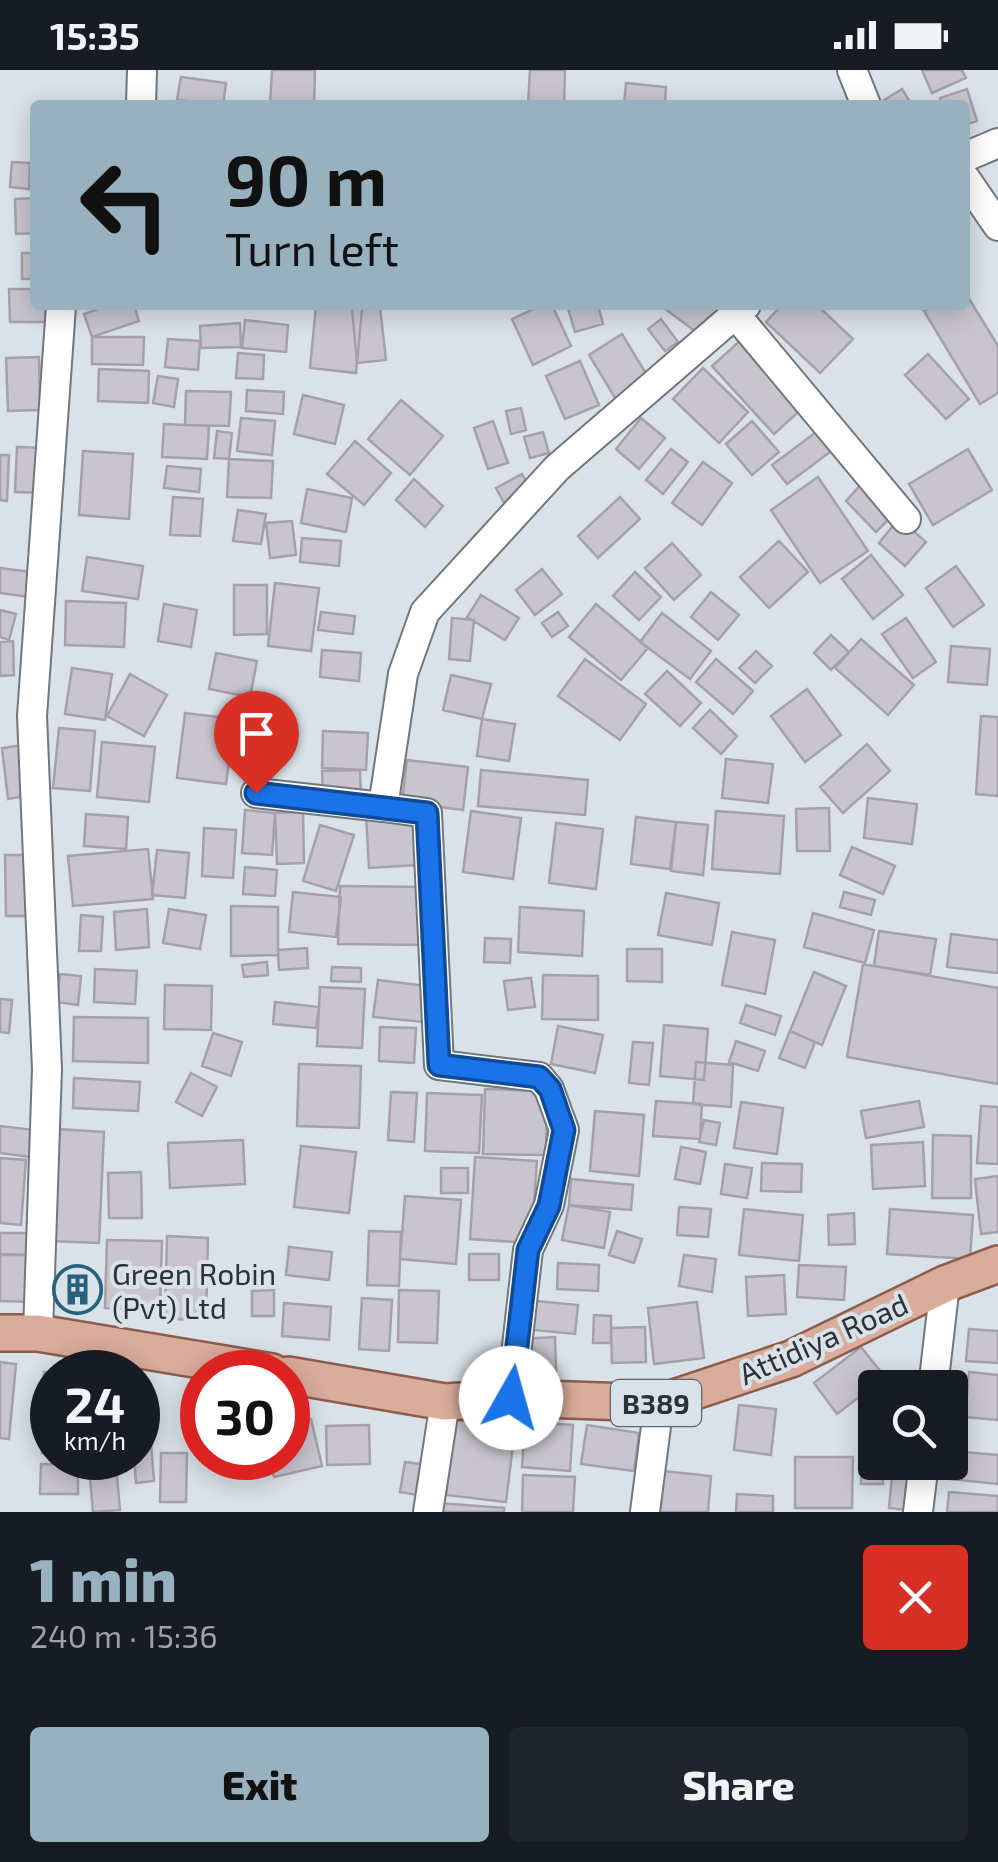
<!DOCTYPE html>
<html lang="en">
<head>
<meta charset="utf-8">
<style>
  body { margin:0; font-family:"Exo 2",sans-serif; background:#20242c; color:#f1f3f6; height:100vh; display:flex; flex-direction:column; font-size:38px; white-space:nowrap }
  * { box-sizing:border-box; margin:0 }
  p { font-size:32px; color:#9ea1a6 }
  .icon { flex:none; width:55px; height:55px; fill:none; stroke:currentColor; stroke-width:2; stroke-linecap:round; stroke-linejoin:round }
  .map { position:relative; height:1442px; overflow:hidden }
  .drawer { display:flex; flex-direction:column; background:#171b24; flex:1 }
  .drawer>* { flex:none }
  .banner { position:absolute; left:30px; top:30px; width:940px; height:210px; border-radius:10px; box-shadow:0 5px 25px #0003; background:#97b1bf; color:#111; overflow:hidden }
  .buttons { position:absolute; left:858px; top:1300px; display:grid; gap:20px }
  .buttons a { display:grid; place-items:center; width:110px; height:110px; border-radius:10px; background:#171b24; box-shadow:0 5px 25px #0003; font-size:50px }
  .speed { position:absolute; left:30px; top:1280px; display:flex; gap:20px; font-size:50px; font-weight:700; text-align:center }
  .speed>* { display:grid; place-content:center; width:130px; height:130px; border-radius:50%; background:#171b24; box-shadow:0 5px 25px #0003; line-height:1 }
  .speed small { font-size:25px; font-weight:400 }
  .speed .limit { border:15px solid #d22; background:#fff; color:#111 }
  .pin { position:absolute; display:grid; place-items:center; width:85px; height:85px; color:#fff; margin:-102px -42px; border-radius:50% 50% 50% 0; rotate:-45deg; box-shadow:0 0 10px #0007 }
  .pin .icon { rotate:45deg }
  .me { position:absolute; width:110px; margin:-55px; rotate:7deg; stroke-linejoin:round; filter:drop-shadow(0 0 8px #0008) }
  .turn { display:flex; align-items:center; gap:35px; height:210px; padding:0 30px; font-size:45px }
  .turn .icon { width:130px; height:130px; stroke-width:2.5 }
  .turn b { display:block; font-size:70px; line-height:85px }
  .round { display:grid; place-items:center; flex:none; width:105px; height:105px; border-radius:10px; background:#20242c }
  .overview { display:flex; align-items:center; justify-content:space-between; height:170px; padding:0 30px }
  h1 { font-size:60px; font-weight:800; line-height:75px; color:#97b1bf }
  .cta { display:flex; gap:20px; margin-top:auto; padding:20px 30px }
  .cta a { flex:1; height:115px; border-radius:10px; background:#97b1bf; color:#111; font-size:40px; font-weight:800; line-height:115px; text-align:center }
  .cta a+a { background:#20242c; color:#f1f3f6 }
  .status { display:flex; justify-content:space-between; align-items:center; height:70px; padding:0 50px; background:#171b24; direction:ltr }
  .status svg { height:28px; fill:currentColor }
  .map>svg:first-child { display:block }
  .building { fill:#c9c5ce; stroke:#a5a0a9; stroke-width:2.5 }
  .lines { fill:none; stroke-linecap:round; stroke-linejoin:round }
  .minor-casing { stroke:#70777d; stroke-width:32 }
  .major-casing { stroke:#8d5d4c; stroke-width:40 }
  .minor { stroke:#fff; stroke-width:28 }
  .major { stroke:#d9ac9b; stroke-width:35 }
  .route-casing { stroke:#114b97; stroke-width:25 }
  .route { stroke:#1a73e8; stroke-width:18 }
  .labels { text-anchor:middle; dominant-baseline:central; stroke-width:8; stroke-linejoin:round; paint-order:stroke }
  .shield { fill:#dae2e9; stroke:#62666a; stroke-width:2.5 }
  .shield-label { font-size:28px; font-weight:bold; fill:#2e3133 }
  .poi-label { font-size:30px; fill:#2e3133; stroke:#dae2e9; text-anchor:start }
  .street-label { font-size:30px; fill:#2e3133; stroke:#dae2e9 }
</style>
</head>
<body>
<div class="status"><b>15:35</b><svg viewBox="0 0 49 12"><path d="M0 12V9h3v3zM5 12V6h3v6zM10 12V3h3v9zM15 12V0h3v12zM26 1h20v11H26zM47 4h2v5h-2z"/></svg></div>
<div class="map">
<svg width="998" height="1442" viewBox="0 0 998 1442">
  <rect width="100%" height="100%" fill="#dae2e9"/>
  <path class="building" d="M272 0H315L314 35H270Z
    M530 0H565L564 35H528Z
    M922 0H962L966 8 932 23Z
    M181 7 226 13 223 35 177 30Z
    M626 13 666 17 665 35H624Z
    M902 19 912 35H878V34Z
    M967 19 977 51 965 55V35H942L940 28Z
    M12 92 30 93 29 119 10 117Z
    M35 128V163L16 164 15 129Z
    M22 183H35V209H22Z
    M9 219H35V235H49V252H10Z
    M965 222 998 276V323L980 334 924 241 935 235H965Z
    M110 235H134L139 251 92 267 84 244Z
    M316 235 362 239 356 303 310 298Z
    M542 235H552L571 276 533 295 512 249Z
    M567 235H598L603 254 575 262Z
    M666 235H710L726 247 708 271 664 238Z
    M782 235H817L853 269 820 303 766 252Z
    M380 237 386 290 357 293 352 239Z
    M661 249 678 272 665 281 648 259Z
    M245 250 288 255 286 282 242 278Z
    M240 253 241 277 201 278 200 256Z
    M622 264 650 310 617 331 589 285Z
    M92 267H144L143 295 92 294Z
    M743 268 804 337 774 364 712 296Z
    M168 269 200 271 198 300 165 297Z
    M238 283 264 285 263 309 236 308Z
    M928 284 969 329 946 349 905 305Z
    M39 287 40 340 8 341 6 288Z
    M580 291 599 335 565 349 546 306Z
    M703 298 748 342 719 373 673 329Z
    M99 299 149 301 148 333 98 331Z
    M158 306 178 309 174 337 153 333Z
    M247 320 284 322 283 344 246 341Z
    M186 321 231 322 229 356 185 355Z
    M303 325 344 335 335 374 294 364Z
    M401 330 443 366 410 405 368 369Z
    M521 338 526 360 511 364 506 341Z
    M241 348 275 351 272 385 237 381Z
    M641 348 665 368 639 399 616 379Z
    M493 351 508 393 488 399 474 358Z
    M752 351 779 382 752 405 726 374Z
    M164 354 209 356 207 389 162 387Z
    M819 360 834 379 787 414 772 395Z
    M217 361 232 363 229 389 214 388Z
    M543 362 549 383 530 388 524 367Z
    M355 371 391 403 364 435 327 404Z
    M17 377 44 378 43 423 15 422Z
    M671 379 688 392 663 424 646 410Z
    M968 379 992 420 933 455 909 414Z
    M83 381 133 384 129 449 79 445Z
    M0 385H9L7 431 0 430Z
    M229 389 273 391 271 428 227 427Z
    M703 392 732 413 702 455 672 433Z
    M167 396 201 399 199 422 164 418Z
    M522 404 536 430 510 444 496 418Z
    M818 407 868 481 820 513 771 440Z
    M867 408 899 439 876 462 846 431Z
    M414 409 443 436 425 457 396 430Z
    M307 419 352 428 346 462 301 453Z
    M173 427 203 429 200 466 170 465Z
    M620 427 640 449 598 488 578 466Z
    M238 440 266 444 261 474 233 471Z
    M899 448 926 472 905 496 879 473Z
    M292 451 296 485 270 488 266 453Z
    M302 468 341 471 339 496 300 492Z
    M779 471 808 502 769 538 740 507Z
    M672 473 701 505 674 530 645 498Z
    M871 485 903 525 873 549 842 509Z
    M87 487 143 496 138 529 82 521Z
    M956 496 984 535 953 557 926 518Z
    M0 498 40 503 37 528 0 523Z
    M542 499 562 524 535 545 516 520Z
    M635 502 661 527 639 550 613 526Z
    M275 513 319 518 311 581 268 576Z
    M234 515H267V564L234 565Z
    M711 522 739 545 718 570 691 547Z
    M481 525 519 548 505 570 467 547Z
    M66 531 126 533 124 577 65 575Z
    M164 534 197 540 191 577 158 571Z
    M596 534 648 578 621 610 569 567Z
    M0 540 16 544 9 570 0 567Z
    M321 542 355 546 353 564 318 560Z
    M558 542 568 556 552 567 542 553Z
    M662 543 711 581 690 609 640 572Z
    M452 548 474 550 470 591 449 589Z
    M906 548 936 592 913 608 882 564Z
    M831 565 849 582 831 600 814 583Z
    M861 569 914 615 888 645 835 598Z
    M13 571 14 605 0 606V572Z
    M951 576 990 579 987 615 948 612Z
    M322 580 361 583 359 611 320 607Z
    M756 581 772 596 755 613 739 598Z
    M216 583 257 591 250 627 209 619Z
    M585 589 646 634 620 670 558 626Z
    M716 589 753 621 733 644 696 612Z
    M72 598 112 604 105 650 65 644Z
    M667 601 701 633 680 656 645 624Z
    M130 604 167 625 144 666 107 646Z
    M451 605 491 614 482 649 443 640Z
    M807 619 841 665 805 692 771 646Z
    M710 640 737 666 721 684 693 658Z
    M185 643 235 649 226 714 177 708Z
    M981 646 998 647V726L976 724Z
    M482 649 515 654 509 691 477 686Z
    M59 658 95 661 90 721 53 718Z
    M323 661 368 663 366 700 322 698Z
    M102 672 155 677 149 732 97 727Z
    M867 674 890 701 843 743 820 717Z
    M24 675 30 725 8 729 2 678Z
    M726 689 773 694 768 733 722 728Z
    M407 690 468 697 463 740 402 732Z
    M360 700 361 727 323 728 322 701Z
    M481 700 588 710 585 745 478 736Z
    M868 728 917 734 912 774 864 768Z
    M829 738 830 781H797L796 739Z
    M245 740 275 743 272 785 242 783Z
    M471 741 521 748 513 809 463 802Z
    M716 741 784 746 780 804 712 799Z
    M303 742 304 793 277 794 275 743Z
    M414 742 417 795 369 798 366 745Z
    M86 744 128 747 126 779 84 776Z
    M636 747 676 752 670 799 631 794Z
    M676 752 708 755 703 805 671 801Z
    M556 753 603 759 596 819 549 813Z
    M320 755 354 765 336 821 303 811Z
    M204 758 236 760 233 808 202 806Z
    M852 777 895 796 883 824 840 805Z
    M148 779 153 829 73 836 68 786Z
    M157 780 189 783 185 828 152 825Z
    M5 785H35L36 846H6Z
    M245 797 277 800 275 826 243 824Z
    M340 816 428 817 426 875 338 874Z
    M293 822 341 827 336 867 289 862Z
    M844 822 875 830 871 845 840 837Z
    M666 823 719 833 712 875 658 865Z
    M231 836 278 837V885L231 886Z
    M520 837 584 841 582 886 518 882Z
    M147 839 149 877 116 880 114 842Z
    M169 839 206 845 200 879 163 873Z
    M813 843 874 860 865 893 804 877Z
    M81 845 103 847 101 881H79Z
    M879 861 936 869 930 905 874 896Z
    M732 862 775 870 765 924 722 915Z
    M951 864 998 870V903L947 897Z
    M485 868 511 869 510 893 484 892Z
    M307 878 308 898 279 900 278 880Z
    M627 879H662V912L627 911Z
    M267 892 268 905 244 907 242 895Z
    M863 894 998 918V1014L847 987Z
    M332 897 361 898V912L331 911Z
    M95 899 137 901 135 934 94 932Z
    M814 902 846 916 822 975 790 961Z
    M60 904 81 906 78 935 57 932Z
    M543 905 598 906V950L542 949Z
    M531 908 535 937 508 940 504 911Z
    M378 910 427 916 423 952 373 947Z
    M165 915 212 916 211 960 164 959Z
    M320 917 365 919 362 978 317 976Z
    M0 929 12 930 9 963 0 962Z
    M275 932 319 937 316 958 273 954Z
    M746 935 781 946 775 965 740 953Z
    M74 947 148 948V993L73 991Z
    M664 955 708 959 704 1010 660 1006Z
    M558 956 603 965 595 1003 551 994Z
    M380 957 416 958 414 993 379 991Z
    M790 961 815 972 805 998 779 988Z
    M213 963 242 972 231 1006 202 996Z
    M736 971 765 981 758 1001 729 992Z
    M633 972 653 973 649 1015 629 1013Z
    M696 992 733 995 731 1037 693 1034Z
    M299 994 361 996 359 1058 297 1056Z
    M191 1003 217 1017 202 1046 176 1032Z
    M74 1008 140 1012 138 1041 73 1038Z
    M485 1019 547 1021 546 1085 483 1084Z
    M391 1022 417 1023 414 1072 388 1070Z
    M427 1023 482 1025 479 1083 425 1081Z
    M656 1031 702 1034 700 1069 653 1066Z
    M919 1031 924 1057 866 1068 861 1041Z
    M741 1032 783 1038 777 1084 734 1078Z
    M981 1036 998 1037V1094L977 1093Z
    M595 1041 644 1045 639 1106 590 1101Z
    M704 1050 720 1053 716 1075 699 1072Z
    M0 1056 34 1060 31 1087 0 1083Z
    M57 1059 104 1062 99 1173 51 1171Z
    M933 1065 971 1066V1128H932Z
    M243 1070 245 1114 170 1118 168 1073Z
    M923 1072 925 1116 873 1119 871 1075Z
    M301 1076 356 1082 349 1143 294 1137Z
    M681 1077 706 1082 700 1114 675 1109Z
    M475 1087 537 1091 531 1173 470 1169Z
    M0 1088 26 1090 21 1155 0 1153Z
    M762 1093 802 1094 801 1122 761 1121Z
    M725 1094 752 1098 747 1128 721 1124Z
    M441 1098H468V1123H441Z
    M141 1102 142 1148H109L108 1103Z
    M998 1106V1162L981 1164 975 1109Z
    M571 1109 633 1115 631 1140 569 1135Z
    M405 1126 461 1130 456 1194 400 1189Z
    M569 1135 610 1142 604 1178 562 1170Z
    M679 1137 711 1139 708 1167 677 1165Z
    M744 1139 803 1145 799 1191 739 1185Z
    M890 1139 973 1145 970 1189 887 1184Z
    M854 1143 855 1174 829 1175 828 1145Z
    M369 1161 401 1162 399 1216 367 1215Z
    M617 1161 642 1169 634 1193 609 1185Z
    M0 1163H28V1185L0 1184Z
    M167 1166 208 1168 206 1250 165 1249Z
    M107 1170 162 1171 160 1240 105 1238Z
    M289 1177 332 1182 329 1210 286 1205Z
    M469 1184H499V1210H469Z
    M0 1185H35L34 1232 0 1231Z
    M684 1185 716 1189 712 1222 679 1216Z
    M558 1193 599 1195 598 1221 557 1219Z
    M799 1195 846 1197 844 1230 797 1227Z
    M67 1202 89 1205 86 1238 65 1234Z
    M784 1205 786 1244 748 1246 746 1207Z
    M274 1220V1246H252V1221Z
    M399 1220 439 1221 437 1273 398 1272Z
    M362 1228 392 1230 389 1281 359 1279Z
    M536 1231 578 1235 575 1264 533 1260Z
    M697 1232 704 1288 654 1294 648 1238Z
    M284 1233 331 1237 329 1270 282 1266Z
    M594 1245 611 1246V1273H593Z
    M645 1257 646 1292 612 1293 611 1258Z
    M969 1259 998 1261V1293L966 1291Z
    M555 1267 556 1302 523 1303 521 1269Z
    M861 1277 885 1307 837 1344 814 1313Z
    M0 1292 16 1294 9 1369 0 1368Z
    M44 1302H66H52V1383H42Z
    M969 1302 998 1305V1350L965 1347Z
    M739 1335 776 1339 771 1385 734 1380Z
    M149 1349 154 1411 136 1413 134 1388H138V1350Z
    M311 1349 322 1396 274 1407 269 1388H288V1355Z
    M455 1350 515 1358 506 1432 446 1425Z
    M525 1352 573 1355 570 1401 522 1397Z
    M369 1355 370 1394 327 1395 326 1356Z
    M587 1355 639 1363 634 1401 581 1394Z
    M862 1375H875V1392H883V1414H861Z
    M952 1381 998 1385V1414L949 1409Z
    M161 1383H187L186 1432H160Z
    M795 1387H853L852 1438H795Z
    M405 1392 429 1395 424 1426 400 1422Z
    M41 1394 78 1395V1424H40Z
    M116 1395 120 1440 93 1442 89 1397Z
    M893 1397 919 1399 915 1441 889 1438Z
    M663 1401 711 1406 708 1442H659Z
    M523 1405 575 1407 573 1442H522Z
    M949 1422 998 1426V1442H947Z
    M737 1424 773 1426V1442H736Z
    M438 1433 504 1438V1442H437Z"/>
  <g class="lines">
    <defs>
      <path id="minor" d="M852 0 866 35
        M141 35 142 0
        M965 87 998 73
        M965 108 998 156
        M735 244 906 449
        M256 723 383 737
        M38 1263 47 999 32 646 61 236
        M933 1318 945 1214
        M511 1328 528 1180 549 1135 564 1060 549 1019 539 1007 439 995 427 743 383 737 403 604 425 542 557 398 746 235
        M428 1442 445 1332
        M645 1442 659 1333
        M918 1442 924 1392"/>
      <path id="major" d="M0 1263H38L272 1302
        M288 1305 445 1332 511 1328 659 1333 791 1289 945 1214 998 1194"/>
    </defs>
    <use href="#minor" class="minor-casing"/>
    <use href="#major" class="major-casing"/>
    <use href="#minor" class="minor"/>
    <use href="#major" class="major"/>
  </g>
  <g class="lines">
    <defs>
      <path id="route" d="M256 723 427 743 439 995 539 1007 550 1019 564 1060 549 1136 528 1180 511 1328"/>
    </defs>
    <use href="#route" class="route-casing"/>
    <use href="#route" class="route"/>
  </g>
  <defs>
    <symbol id="building-ring" viewBox="-11 -11 22 22"><circle r="9.5" fill="#dae2e9" stroke="#28617b" stroke-width="1.5"/><path d="M-4-6H4V6H1V3H-1V6H-4ZM-2.5-4.3h1.7v1.8h-1.7ZM.8-4.3h1.7v1.8H.8ZM-2.5-1h1.7V.8h-1.7ZM.8-1h1.7V.8H.8Z" fill="#28617b"/></symbol>
  </defs>
  <g fill-rule="evenodd">
    <use href="#building-ring" x="50" y="1192" width="55" height="55"/>
  </g>
  <g class="labels">
    <rect class="shield" x="611" y="1310" width="90" height="46" rx="8"/>
    <g class="shield-label">
      <text x="656" y="1333">B389</text>
    </g>
    <g class="poi-label">
      <text x="112" y="1203">Green Robin<tspan x="112" dy="34">(Pvt) Ltd</tspan></text>
    </g>
    <g class="street-label">
      <text transform="translate(823 1268) rotate(-24)">Attidiya Road</text>
    </g>
  </g>
</svg>
<div class="buttons">
<a><svg class="icon" aria-label="search" viewBox="0 0 24 24"><circle cx="10" cy="10" r="6"/><path d="M15 15l6 6"/></svg></a>
</div>
<div class="speed"><div>24<small>km/h</small></div><div class="limit">30</div></div>
<div class="pin" style="left:256px;top:723px;background:#d93025"><svg class="icon" aria-label="arrive" viewBox="0 0 24 24"><path d="M6 21V4h12l-3 4 3 4H6"/></svg></div>
<svg class="me" style="left:511px;top:1328px" viewBox="-20 -20 40 40"><circle r="19" fill="#fff"/><path d="M0-13L10 11 0 6-10 11z" fill="#1a73e8"/></svg>
<div class="banner">
<div class="turn"><svg class="icon" aria-label="left" viewBox="0 0 24 24"><path d="M17 20v-9H6M10 6l-5 5 5 5"/></svg><div><b>90 m</b>Turn left</div></div>
</div>
</div>
<section class="drawer">
<div class="overview"><div><h1>1 min</h1><p>240 m · 15:36</p></div><a class="round" style="background:#d93025;color:#fff"><svg class="icon" aria-label="close" viewBox="0 0 24 24"><path d="M6 6l12 12M18 6L6 18"/></svg></a></div>
<div class="cta"><a>Exit</a><a>Share</a></div>
</section>
</body>
</html>
